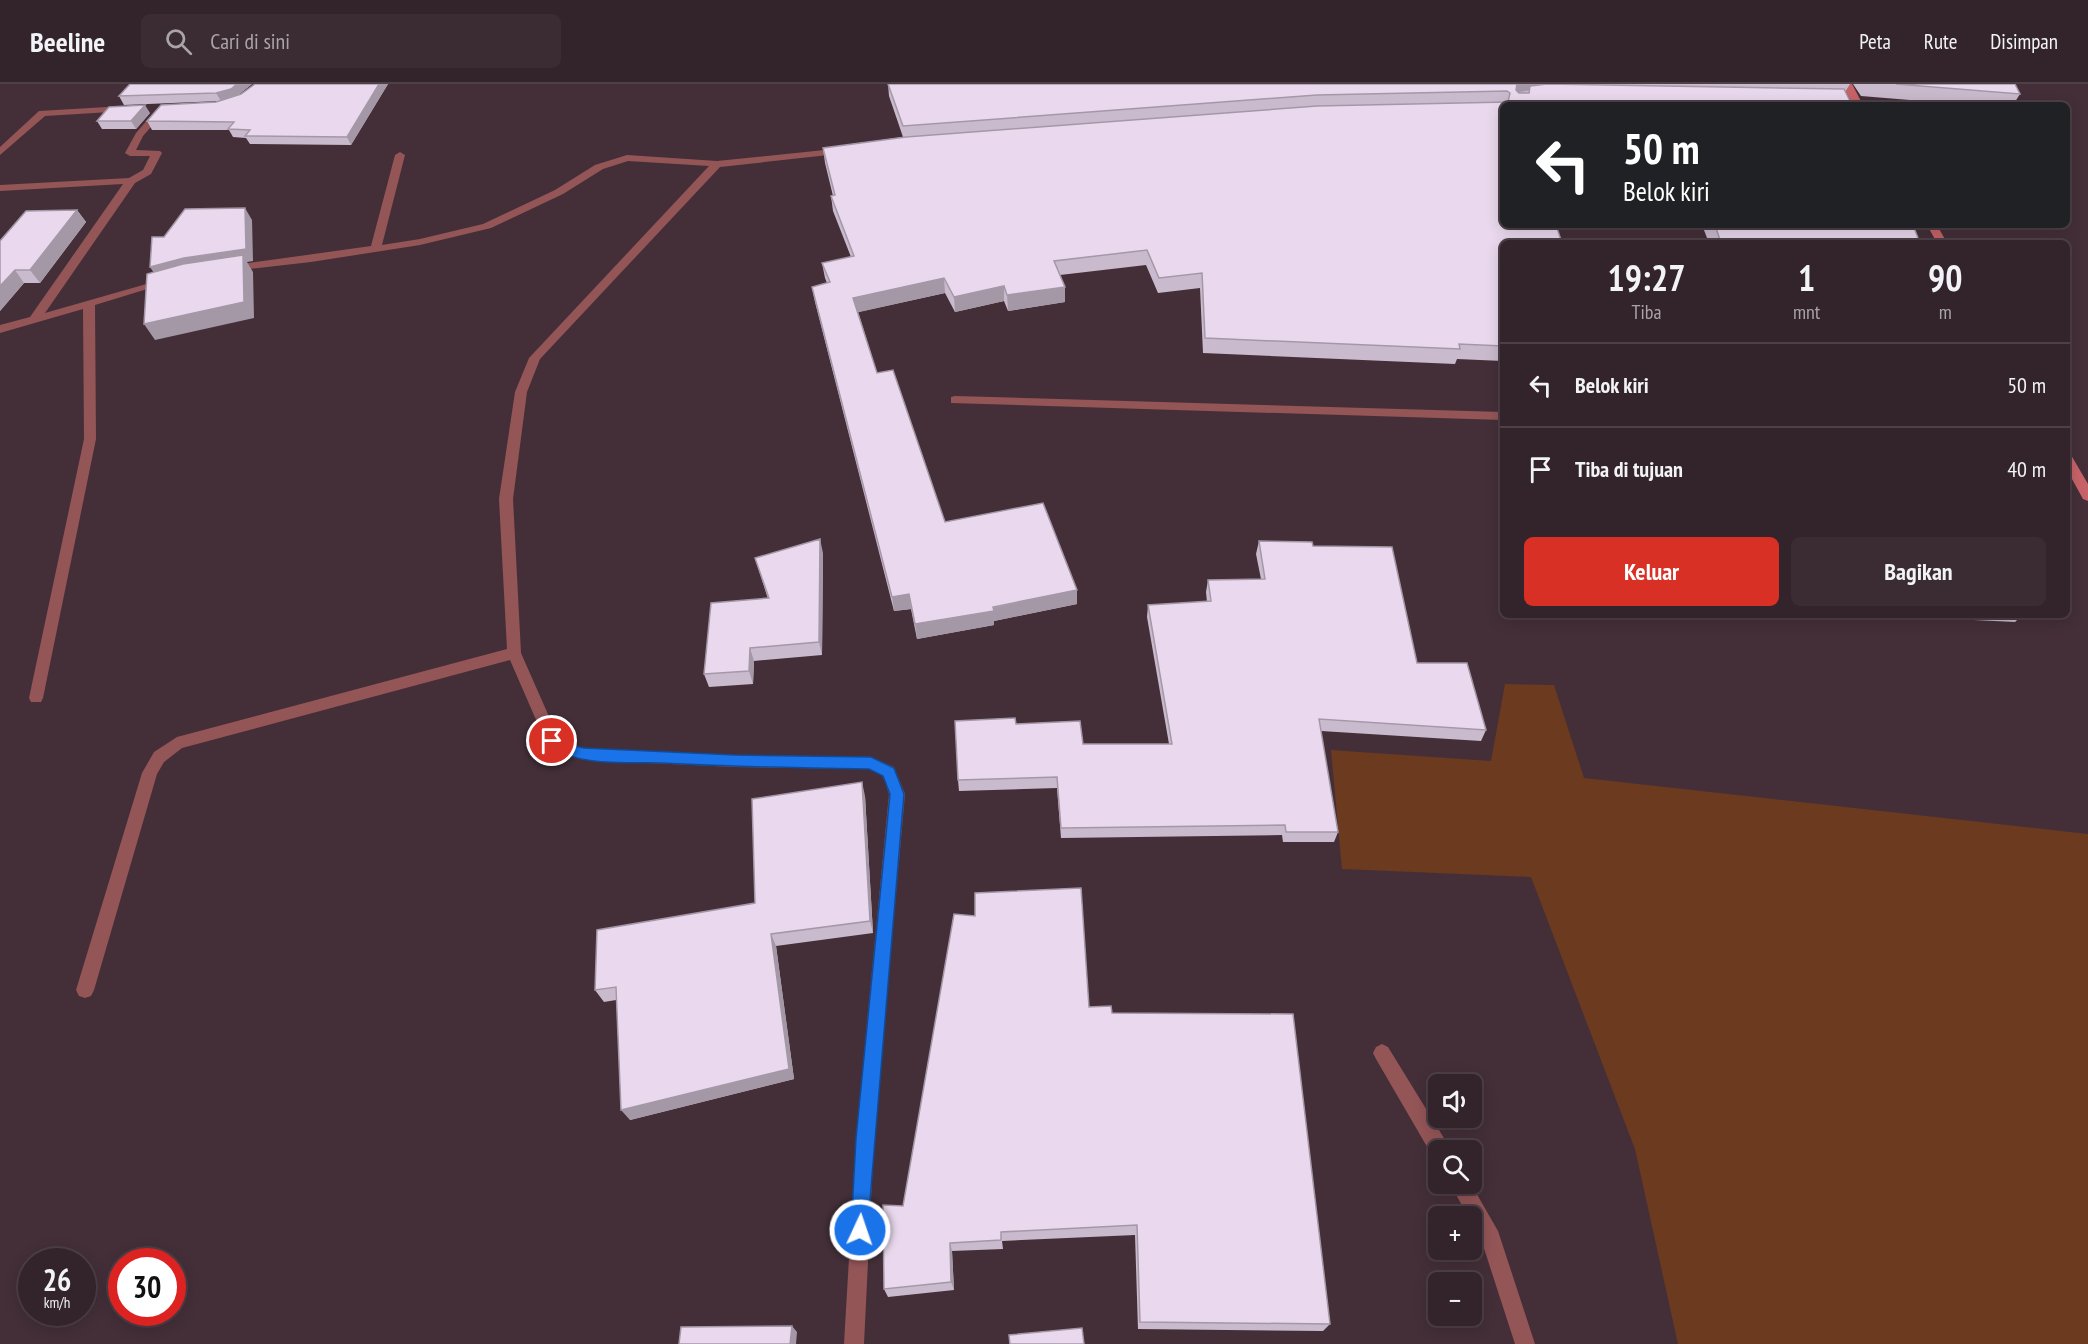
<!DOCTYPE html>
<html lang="id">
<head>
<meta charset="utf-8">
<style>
  body { margin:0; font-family:"PT Sans Narrow",sans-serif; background:#3b2b33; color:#f1f3f6; height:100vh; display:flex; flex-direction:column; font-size:22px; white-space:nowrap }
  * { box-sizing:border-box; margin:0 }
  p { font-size:20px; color:#a9a4a9 }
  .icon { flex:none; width:33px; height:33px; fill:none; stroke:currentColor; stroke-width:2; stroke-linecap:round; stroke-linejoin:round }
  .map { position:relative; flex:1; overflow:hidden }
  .panel { position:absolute; left:1500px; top:156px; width:570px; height:378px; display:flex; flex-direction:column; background:#33232b; border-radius:9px; box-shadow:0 3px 15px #0003,0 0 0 2px #4e4047 }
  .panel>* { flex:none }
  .hud { position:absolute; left:1500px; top:18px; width:570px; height:126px; border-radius:9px; box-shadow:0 3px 15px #0003,0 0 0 2px #4e4047; background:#202124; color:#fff; overflow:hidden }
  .tools { position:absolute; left:1428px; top:990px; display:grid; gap:12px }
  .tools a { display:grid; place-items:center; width:54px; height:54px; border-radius:9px; background:#33232b; box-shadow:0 3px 15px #0003,0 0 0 2px #4e4047; font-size:30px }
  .speed { position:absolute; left:18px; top:1164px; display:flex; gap:12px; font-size:30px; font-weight:700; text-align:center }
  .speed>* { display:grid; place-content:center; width:78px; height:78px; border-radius:50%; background:#33232b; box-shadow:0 3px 15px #0003,0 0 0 2px #4e4047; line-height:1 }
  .speed small { font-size:15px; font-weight:400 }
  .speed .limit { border:9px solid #d22; background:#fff; color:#111 }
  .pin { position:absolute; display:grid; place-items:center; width:51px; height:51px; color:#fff; margin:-26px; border:3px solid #fff; border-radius:50%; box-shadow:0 2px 6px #0007 }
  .me { position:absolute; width:66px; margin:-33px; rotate:3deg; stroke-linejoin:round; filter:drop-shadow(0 0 4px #0008) }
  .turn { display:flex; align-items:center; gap:21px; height:126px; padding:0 24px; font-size:27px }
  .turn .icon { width:78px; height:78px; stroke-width:2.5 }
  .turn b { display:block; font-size:42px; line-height:51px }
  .eta { display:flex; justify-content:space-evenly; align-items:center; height:102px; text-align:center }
  .eta b { font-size:36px; font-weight:700; line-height:42px }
  .primary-button { display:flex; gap:12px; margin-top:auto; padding:12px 24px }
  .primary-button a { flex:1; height:69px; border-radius:9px; background:#d93025; color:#fff; font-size:24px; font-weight:700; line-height:69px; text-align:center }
  .primary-button a+a { background:#3b2b33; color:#f1f3f6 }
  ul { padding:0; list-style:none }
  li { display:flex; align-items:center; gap:18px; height:84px; padding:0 24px; border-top:2px solid #4e4047 }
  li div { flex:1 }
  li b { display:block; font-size:22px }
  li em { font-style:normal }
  header { display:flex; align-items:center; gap:36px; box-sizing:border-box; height:84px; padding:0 30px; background:#33232b; border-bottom:2px solid #4e4047 }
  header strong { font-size:28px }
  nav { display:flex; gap:33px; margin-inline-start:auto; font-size:21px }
  .search { width:420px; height:54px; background:#3b2b33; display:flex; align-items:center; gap:15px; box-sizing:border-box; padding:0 21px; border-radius:9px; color:#a9a4a9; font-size:22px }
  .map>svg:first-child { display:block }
  .green { fill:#6b3a1f }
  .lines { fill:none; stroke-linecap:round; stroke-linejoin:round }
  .service { fill:#945557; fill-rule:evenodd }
  .minor { fill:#945557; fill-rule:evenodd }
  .secondary { fill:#c76368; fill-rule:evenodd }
  .wall { fill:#c9bbcd }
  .shaded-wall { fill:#a498a7 }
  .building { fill:#ead9ee; stroke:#a498a7; stroke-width:1.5 }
  .route { fill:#1a73e8; stroke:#114b97; stroke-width:1.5 }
</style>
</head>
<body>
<header>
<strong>Beeline</strong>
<div class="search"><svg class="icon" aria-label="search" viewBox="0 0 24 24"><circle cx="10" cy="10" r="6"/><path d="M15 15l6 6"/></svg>Cari di sini</div>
<nav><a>Peta</a><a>Rute</a><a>Disimpan</a></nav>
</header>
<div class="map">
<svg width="2088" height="1260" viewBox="0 0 2088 1260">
  <rect width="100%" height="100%" fill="#442f39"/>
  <path class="green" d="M1505 600 1554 601 1584 694 2088 750V1260H1678L1635 1065 1531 793 1342 785 1331 666 1491 677Z"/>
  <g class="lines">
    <path class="service" d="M955 312 1503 328V336L951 319V313Z
      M1382 960 1388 963 1447 1059 1449 1066H1438V1075L1433 1073 1376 975 1373 969 1376 963Z
      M1450 1100H1471L1498 1147 1535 1260H1515L1480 1152 1472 1138V1132H1468Z"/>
    <path class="minor" d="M124 22 127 23V27L45 32 0 71V63L39 27Z
      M157 25 165 27 143 52 136 66 160 67 162 69 151 90 135 99 45 229 164 195 170 198 95 221 96 355 43 614 41 618H31L29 614 84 355 83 225 0 249V241L30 233 123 100 0 107V101L129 94 143 86 150 72H130L125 69 136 49Z
      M844 64 849 67 847 69 720 83 540 275 527 308 513 415 521 569 558 653 567 660 584 664 735 671 871 673 894 683 905 710 874 1054 864 1260H844L856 1054 889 710 883 692 869 685 735 683 584 676 558 669 547 661 510 576 182 664 164 678 157 690 94 906 91 912 85 914 79 912 76 906 142 689 154 668 177 653 507 565 499 415 515 308 529 274 709 82 628 77 603 85 563 110 491 144 420 161 311 178 232 187 228 186V182L371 162 395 71 400 68 405 71 382 161 420 155 483 140 555 106 595 81 627 71 717 77Z"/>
    <path class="secondary" d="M1842 0H1852L1863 21H1853Z
      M1927 141H1937L1947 159H1937Z
      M2067 370 2071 371 2088 400V417L2083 415 2067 386Z"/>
  </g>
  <path class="wall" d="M252 0 237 12 388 0 351 61 250 60 246 54 233 53 229 46H152L147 37 220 17 124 21 119 12Z
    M888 0H1850L1845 8 1503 21V277L1457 275 1455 280 1203 269 1200 204 1158 209 1146 181 1060 191 1065 203V218L1008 227 1004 217 955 228 945 209 858 228 877 289 945 438 1077 520 994 537V541L917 555 911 525 894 527 815 218 812 203 827 199 825 194 822 179 851 173 833 127 831 112H833L825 79 823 64 903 53 889 12Z
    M1853 0H2015L2020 10 2013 21H1971L1861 12Z
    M150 29 136 45H102L97 37Z
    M77 126 86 138 40 199H24L0 227V157Z
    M1702 141H1913L1920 159H1709Z
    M1259 457 1313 462 1417 579 1486 646 1481 657 1321 647 1338 748 1334 758H1283L1282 751 1061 754 1057 704 959 707 958 696 1016 640 1083 660H1169L1147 533 1148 521 1207 518 1206 508 1208 496 1261 495 1256 470Z
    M823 469 822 571 754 577 753 600 709 603 704 590 768 515 755 474Z
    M1870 531H2022L2015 538Z
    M865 712 873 849 776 862 794 995 630 1036 616 916 604 918 595 906 755 819Z
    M1089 923 1112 929 1330 1240 1323 1247 1138 1245 1135 1151 1002 1157 1003 1165 952 1167 954 1206 888 1213 884 1205 903 1122Z"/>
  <path class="shaded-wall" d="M237 0H252L235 13 221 17 216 9Z
    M379 0H388L351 61 347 53Z
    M1516 0H1545L1544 4 1513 9Z
    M145 21 150 29 136 45 131 37Z
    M245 124 252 136 253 177 247 178 253 188 254 234 155 256 144 240 158 195 150 183 184 174Z
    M77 126 86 138 40 199 30 186Z
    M15 186 24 199 0 227V202Z
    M944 194 945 209 855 229 853 214Z
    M1004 202V217L955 228 954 213Z
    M1065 203V218L1008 227 1007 211Z
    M820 455 823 469 822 571 819 558Z
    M1077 506V520L994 537V541L917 555 915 540Z
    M909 510 911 525 894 527 892 513Z
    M750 564 754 577 753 600 749 587Z
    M862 698 865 712 873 849 870 837Z
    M771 850 776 862 794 995 630 1036 621 1026Z
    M950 1159 952 1167 954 1206 951 1198Z
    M792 1242 797 1248 796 1260H790Z"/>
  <path class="building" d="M130 0H237L231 5 216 9 119 12Z
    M255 0H379L347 53 245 52 250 46 228 45 234 38 147 37 161 21 216 18 241 10Z
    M888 0H1517L1516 6 1519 9H1529L1530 2 1547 0 1844 5 1852 21H1503V141H1556L1562 159H1503V262L1459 260 1460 265 1205 254 1202 189 1159 194 1147 166 1054 177 1065 203 1007 211 1004 202 954 213 944 194 853 214 877 289 893 286 945 438 1043 419 1077 506 993 523 994 527 915 540 909 510 892 513 812 203 830 198 822 179 854 172 831 112 835 111 823 64 906 53 1317 22 1508 18 1510 9 1507 7 1317 11 903 42Z
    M1896 0H2015L2020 10Z
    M145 21 131 37H97L109 23Z
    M245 124 246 165 184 174 150 183 152 153H164L185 125Z
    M77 126 30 186H15L0 202V157L26 127Z
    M1715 141H1913L1920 159H1721Z
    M243 171 244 218 144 240 147 190 183 180Z
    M820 455 819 558 750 564 749 587 704 590 711 519 769 514 755 474Z
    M1259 457 1312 458 1313 462 1392 463 1417 579H1467L1486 646 1319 635 1338 748H1286L1285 741 1061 744 1057 693 958 696 955 637 1015 634 1016 640 1080 637 1083 660H1172L1148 521 1211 517 1208 496 1265 495Z
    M862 698 870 837 771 850 789 985 621 1026 616 903 595 906 597 846 755 819 752 715Z
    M1081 804 1089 923 1111 922 1112 929 1293 930 1330 1240 1140 1238 1137 1141 1001 1148V1156L950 1159 951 1198 884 1205 883 1121 903 1122 954 830 975 832V809Z
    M792 1242 790 1260H679L681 1243Z
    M1082 1244 1084 1260H1010L1009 1251Z"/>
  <path class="route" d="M552 652 567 660 584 664 735 671 871 673 894 684 904 710 867 1152 860 1155 854 1152 851 1146 856 1054 890 710 883 692 869 685C800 684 732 683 663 679 625 678 579 683 547 661V653Z"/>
</svg>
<div class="tools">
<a><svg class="icon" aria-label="sound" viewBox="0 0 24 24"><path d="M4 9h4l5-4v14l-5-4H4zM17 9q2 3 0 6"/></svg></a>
<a><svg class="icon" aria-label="search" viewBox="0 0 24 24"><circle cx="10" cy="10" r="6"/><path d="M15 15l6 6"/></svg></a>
<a>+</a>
<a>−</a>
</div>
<div class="speed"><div>26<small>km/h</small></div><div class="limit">30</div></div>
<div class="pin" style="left:552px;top:657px;background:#d93025"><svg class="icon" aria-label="arrive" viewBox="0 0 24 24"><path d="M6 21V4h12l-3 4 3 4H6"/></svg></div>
<svg class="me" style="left:860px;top:1146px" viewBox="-20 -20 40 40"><circle r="17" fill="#1a73e8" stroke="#fff" stroke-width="3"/><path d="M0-11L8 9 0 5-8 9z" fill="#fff"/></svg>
<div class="hud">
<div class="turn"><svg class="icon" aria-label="left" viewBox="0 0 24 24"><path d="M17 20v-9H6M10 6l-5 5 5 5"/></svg><div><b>50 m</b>Belok kiri</div></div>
</div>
<section class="panel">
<div class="eta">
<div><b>19:27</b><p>Tiba</p></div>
<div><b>1</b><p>mnt</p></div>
<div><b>90</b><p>m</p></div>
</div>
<ul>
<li><svg class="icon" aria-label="left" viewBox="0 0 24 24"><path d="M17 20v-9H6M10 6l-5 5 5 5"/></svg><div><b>Belok kiri</b></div><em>50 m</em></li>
<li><svg class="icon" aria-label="arrive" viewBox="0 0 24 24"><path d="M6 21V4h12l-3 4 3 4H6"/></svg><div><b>Tiba di tujuan</b></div><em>40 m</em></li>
</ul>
<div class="primary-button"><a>Keluar</a><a>Bagikan</a></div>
</section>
</div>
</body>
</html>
